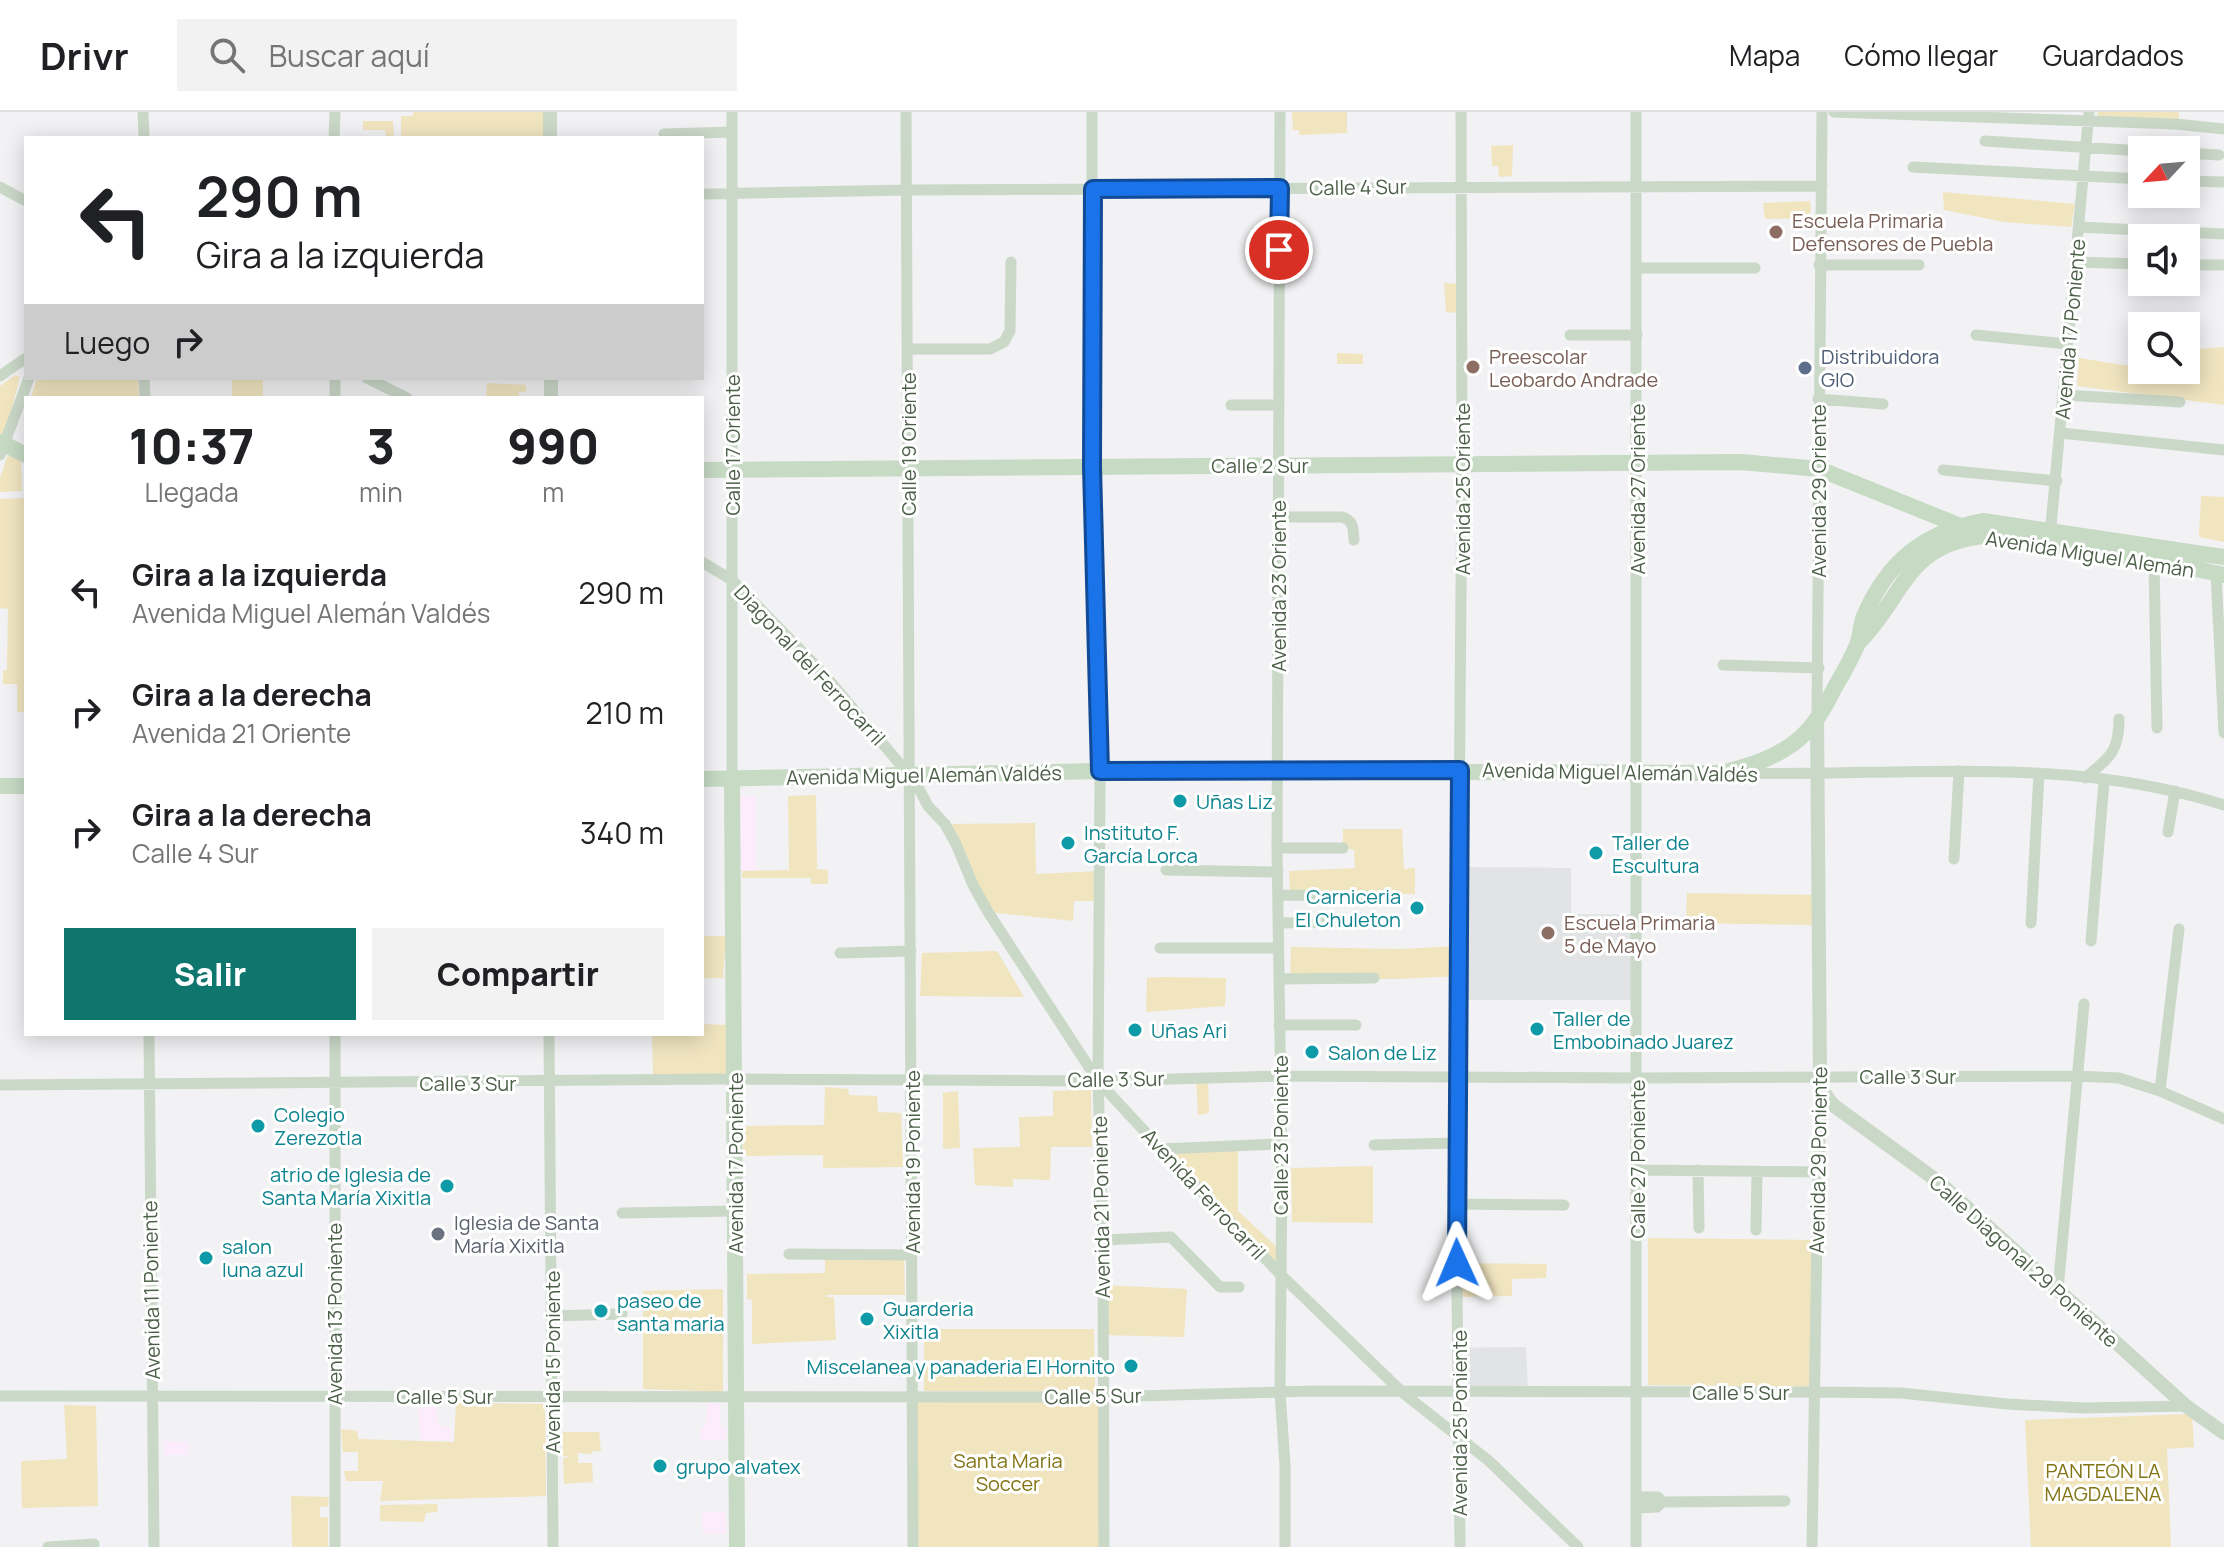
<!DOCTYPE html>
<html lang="es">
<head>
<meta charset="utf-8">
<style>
  body { margin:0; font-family:Manrope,sans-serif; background:#f2f2f2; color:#202124; height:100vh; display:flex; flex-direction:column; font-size:30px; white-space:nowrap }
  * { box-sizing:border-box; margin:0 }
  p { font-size:26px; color:#757577 }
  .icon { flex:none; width:44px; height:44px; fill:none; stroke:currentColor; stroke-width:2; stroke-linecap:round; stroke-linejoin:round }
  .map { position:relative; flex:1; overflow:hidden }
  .drawer { position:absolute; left:24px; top:284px; width:680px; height:640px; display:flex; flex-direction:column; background:#fff; border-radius:0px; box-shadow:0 4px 20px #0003 }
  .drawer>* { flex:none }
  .banner { position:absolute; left:24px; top:24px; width:680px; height:244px; border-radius:0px; box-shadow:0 4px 20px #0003; background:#fff; color:#202124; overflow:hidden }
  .needle { width:52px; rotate:244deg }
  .buttons { position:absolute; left:2128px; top:24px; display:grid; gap:16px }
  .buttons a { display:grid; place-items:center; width:72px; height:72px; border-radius:0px; background:#fff; box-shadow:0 4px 20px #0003; font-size:40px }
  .pin { position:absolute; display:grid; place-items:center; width:68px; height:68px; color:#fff; margin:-34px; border:4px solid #fff; border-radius:50%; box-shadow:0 2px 8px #0007 }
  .me { position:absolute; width:88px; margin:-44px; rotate:359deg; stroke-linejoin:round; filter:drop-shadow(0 0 6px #0008) }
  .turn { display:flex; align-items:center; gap:28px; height:168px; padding:0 40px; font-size:36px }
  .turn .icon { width:104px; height:104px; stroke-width:2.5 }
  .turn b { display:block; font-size:56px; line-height:68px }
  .then { display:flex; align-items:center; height:76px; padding:0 40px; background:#0003; gap:16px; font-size:30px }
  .eta { display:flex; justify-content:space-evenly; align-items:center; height:136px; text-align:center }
  .eta b { font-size:48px; font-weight:800; line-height:56px }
  .primary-button { display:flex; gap:16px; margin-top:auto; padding:16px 40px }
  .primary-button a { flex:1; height:92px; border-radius:0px; background:#0f766e; color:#fff; font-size:32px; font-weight:800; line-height:92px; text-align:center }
  .primary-button a+a { background:#f2f2f2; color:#202124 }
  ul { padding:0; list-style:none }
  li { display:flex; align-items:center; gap:24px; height:120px; padding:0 40px }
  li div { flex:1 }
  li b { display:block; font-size:30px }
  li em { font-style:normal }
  header { display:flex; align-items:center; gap:48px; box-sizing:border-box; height:112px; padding:0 40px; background:#fff; border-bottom:2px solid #e0e0e0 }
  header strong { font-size:38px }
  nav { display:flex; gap:44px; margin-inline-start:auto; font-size:28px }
  .search { width:560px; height:72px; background:#f2f2f2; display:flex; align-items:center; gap:20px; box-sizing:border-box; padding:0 28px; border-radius:0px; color:#757577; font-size:30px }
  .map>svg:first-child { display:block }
  .commercial { fill:#fdecfb }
  .education { fill:#e2e3e4 }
  .green { fill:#f1e5c0 }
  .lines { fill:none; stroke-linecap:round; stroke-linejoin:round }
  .minor { stroke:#cad8c8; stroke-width:11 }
  .tertiary { stroke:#cad8c8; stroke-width:14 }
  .secondary { stroke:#c6dac4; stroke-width:16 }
  .route-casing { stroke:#114b97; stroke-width:20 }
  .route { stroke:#1a73e8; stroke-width:14 }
  .education-dot { fill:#8d6e63; stroke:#fff; stroke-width:3 }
  .service-dot { fill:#5c6f8a; stroke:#fff; stroke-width:3 }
  .culture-dot { fill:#0f9aa8; stroke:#fff; stroke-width:3 }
  .worship-dot { fill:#6b7280; stroke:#fff; stroke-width:3 }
  .labels { text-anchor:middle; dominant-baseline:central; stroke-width:6; stroke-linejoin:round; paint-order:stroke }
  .street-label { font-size:20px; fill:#4c5f48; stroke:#fff }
  .education-label { font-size:20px; fill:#785e54; stroke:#fff; text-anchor:start }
  .service-label { font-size:20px; fill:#4e5e75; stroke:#fff; text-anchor:start }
  .culture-label { font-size:20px; fill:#0d838f; stroke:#fff; text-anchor:start }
  .worship-label { font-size:20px; fill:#5b616d; stroke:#fff; text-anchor:start }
  .park-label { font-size:20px; fill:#837516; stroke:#fff }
</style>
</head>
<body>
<header>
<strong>Drivr</strong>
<div class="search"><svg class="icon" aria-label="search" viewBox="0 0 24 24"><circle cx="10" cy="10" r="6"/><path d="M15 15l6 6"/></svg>Buscar aquí</div>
<nav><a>Mapa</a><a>Cómo llegar</a><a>Guardados</a></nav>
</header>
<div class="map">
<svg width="2224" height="1435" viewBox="0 0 2224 1435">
  <rect width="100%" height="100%" fill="#f2f1f3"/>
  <path class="commercial" d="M738 684H756V758L739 759Z
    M436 1289 438 1312 451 1317V1328L420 1327 418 1291Z
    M707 1291 720 1292V1315L726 1316V1328H700V1315H706Z
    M163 1329 189 1330V1343H164Z
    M725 1399 726 1422H703L702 1400Z"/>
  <path class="education" d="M1460 755 1571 756V802H1637L1636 888H1458Z
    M1526 1235 1528 1280 1459 1279 1458 1236Z"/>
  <path class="green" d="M413 0H544L543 26H401V4H413Z
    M1292 0H1347V21L1299 23V18H1293Z
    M2098 0H2179V9L2097 7Z
    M363 9H393L394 26H386L385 18H363Z
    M1513 33 1512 64 1499 65 1498 54H1492L1491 34Z
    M1943 80 2075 92 2071 115 2004 110 1944 98Z
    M1810 89 1811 98 1808 106 1765 107 1763 91Z
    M1444 171 1458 172V201L1446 200Z
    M2197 216 2198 237 2224 235V293L2077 274 2079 246 2142 256V258H2186V217Z
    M1337 241 1363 242V252H1337Z
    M15 263 20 265 4 326 0 324V274Z
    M37 266H138L139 286H31Z
    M232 266H263V286H232Z
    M487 271 526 273V280H519V286H486Z
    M11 344 21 349 22 379 0 380V366L7 345Z
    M2201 384 2224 385V430L2199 425Z
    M26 386V600H17V572H3V559L7 558 8 497 0 496V387Z
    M816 683 817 757 828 758V772H811V766H742V759L789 758 788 684Z
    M1035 711 1036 762 1100 759 1099 789H1074L1073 809 988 800 945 712Z
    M1343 717H1402L1404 757 1415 756V782L1290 783 1289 759 1355 756 1354 738 1343 736Z
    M1687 781 1819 783V813L1686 811Z
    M702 824H726L723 866H702Z
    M1459 834V864L1397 867H1290L1291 835 1400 837Z
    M997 839 1024 885 920 884 922 841Z
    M1164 865 1226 866 1225 894 1146 900 1147 866Z
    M702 912 727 913V963H653L652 922H702Z
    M1196 966H1208L1209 1001 1198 1003Z
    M825 975 848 977 849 983 877 984 878 1000 901 1001 903 1055 823 1056V1043L742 1044 744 1014 824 1013Z
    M1091 978 1092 1035H1051L1050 1068 1013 1067V1075L975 1073 973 1036 1020 1035 1019 1005 1053 1004V979Z
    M958 979 960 1036 943 1037V981Z
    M1238 1034V1099L1280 1138V1162L1161 1037Z
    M1373 1054V1111L1292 1110 1291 1056Z
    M1648 1126 1817 1128 1815 1275 1648 1273Z
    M825 1143 904 1144 905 1183H826V1185H834L836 1228 752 1232V1188L747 1187V1162L825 1161Z
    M1457 1151 1547 1152 1546 1166 1512 1167V1184L1458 1185Z
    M1103 1173 1187 1177 1184 1225 1103 1223Z
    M723 1177V1280L643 1277V1179Z
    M924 1217H1094L1095 1280 924 1279Z
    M912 1285H1103L1104 1435H913Z
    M456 1291 545 1292 546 1384 380 1389 383 1369H346L344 1359H358V1340H343L341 1317 358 1319V1327L454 1330Z
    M64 1293 96 1294 98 1394 22 1396 21 1349 67 1347Z
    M2192 1302 2194 1335 2167 1337 2171 1435H2031L2025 1308Z
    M563 1320H599L601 1339H593L592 1342 578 1341V1351H592L593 1370 564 1372 563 1346 572 1345 563 1344Z
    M291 1384 329 1385 328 1394 320 1395V1405L328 1406V1435H292Z
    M438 1392 437 1400 426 1401 424 1410 380 1409V1393Z"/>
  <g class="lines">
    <path class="minor" d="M143 0 144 26
      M732 0V667
      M906 0 913 1435
      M1092 0V355L1100 667 1098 969 1103 1128 1104 1435
      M1280 0 1277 736 1282 1056 1280 1280 1285 1353V1435
      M1636 0V1435
      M1834 0 2176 12 2224 17
      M664 22 732 20
      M334 26 335 0
      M1985 29 2142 39
      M2186 41 2219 43
      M1913 55 2142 67
      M2186 69 2224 70
      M0 75 26 89
      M702 82 907 78 1822 74
      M2079 115 2224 122
      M2076 150 2142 152
      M1819 153H1919
      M2186 153H2224
      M1638 156H1755
      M1570 223H1637
      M1976 223 2067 232
      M908 237H990L1004 230 1010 219 1011 150
      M0 264 26 246
      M144 266 145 286
      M367 266 407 286
      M2064 283 2180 290
      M335 286V266
      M1818 287 1883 292
      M1231 293H1278
      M2061 321 2224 338
      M0 343 29 266
      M1943 358 2057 369
      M1279 405H1342C1354 409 1353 416 1354 428
      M2050 424 2089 0
      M2154 448 2157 616
      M702 450 732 468 823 561 916 671 928 694 945 712 956 732 973 773 988 800 1098 969 1161 1037 1280 1162 1403 1281 1489 1349 1578 1435
      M2216 461 2224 621
      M1723 553 1819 556
      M1817 603 1822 0
      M1736 661C1898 665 2066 642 2224 693
      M2085 666C2110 645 2119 640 2119 607
      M2168 720 2175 679
      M1277 736H1343
      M1954 747 1959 659
      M1166 758 1278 760
      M1278 783 1368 784
      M1278 811 1353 810
      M2031 811 2039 661
      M2091 829 2104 669
      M1160 836H1278
      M840 841 911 839
      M1279 867 1374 866
      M1279 913H1356
      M149 922 154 1435
      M549 922 553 1435
      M0 973 727 967 1098 969 1279 964 1637 966 2077 964 2119 966 2160 979 2224 1007
      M2160 979 2179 817
      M1374 1033 1456 1031
      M1161 1037 1280 1032
      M1637 1058 1818 1060
      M1698 1058 1699 1116
      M1456 1092 1564 1093
      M622 1101 735 1099
      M1756 1118 1757 1059
      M1103 1128 1171 1125 1220 1175H1239
      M789 1142 912 1143
      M2058 1178 2084 892
      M551 1204 622 1202
      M0 1284 1103 1285 1313 1279 1815 1280 1901 1281 2007 1292 2084 1296 2186 1294
      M1638 1385H1658L1662 1390 1785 1389
      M1638 1396 1657 1395 1662 1390
      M48 1435 94 1432
      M335 1435V922
      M1460 1435 1456 1092 1462 354 1461 0
      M1812 1435 1818 1060 1823 979"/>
    <path class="tertiary" d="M550 0V26
      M551 266V286
      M1817 608 1820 964 1823 979 1833 993 1940 1071 2186 1294 2224 1321"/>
    <path class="secondary" d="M0 330 26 343
      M702 358 1741 350 1819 357 1958 413 1971 425
      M1859 530C1904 485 1906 431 1985 424L2154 448 2224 463
      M702 667 1100 659 1721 661C1750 654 1776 646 1799 627 1815 613 1825 595 1834 577 1842 563 1851 548 1857 533 1861 524 1860 513 1864 504 1888 449 1924 420 1983 409L2224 445
      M732 667 737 1435
      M0 674H26"/>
  </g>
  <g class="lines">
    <defs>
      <path id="route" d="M1279 138 1280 76 1093 77 1092 355 1100 659 1460 658 1457 1151"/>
    </defs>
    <use href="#route" class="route-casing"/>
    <use href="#route" class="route"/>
  </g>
  <g class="education-dot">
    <circle cx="1776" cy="120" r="8"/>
    <circle cx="1473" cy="255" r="8"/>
    <circle cx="1548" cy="821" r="8"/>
  </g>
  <circle class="service-dot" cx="1805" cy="256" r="8"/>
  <g class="culture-dot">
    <circle cx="1180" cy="689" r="8"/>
    <circle cx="1068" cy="731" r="8"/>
    <circle cx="1596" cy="741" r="8"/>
    <circle cx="1417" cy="796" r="8"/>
    <circle cx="1537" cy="917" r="8"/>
    <circle cx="1135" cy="918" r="8"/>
    <circle cx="1312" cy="940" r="8"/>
    <circle cx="258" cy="1014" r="8"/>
    <circle cx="447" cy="1074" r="8"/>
    <circle cx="206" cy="1146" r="8"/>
    <circle cx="601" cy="1199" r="8"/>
    <circle cx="867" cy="1207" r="8"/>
    <circle cx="1131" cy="1254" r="8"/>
    <circle cx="660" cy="1354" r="8"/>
  </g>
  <circle class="worship-dot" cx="438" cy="1122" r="8"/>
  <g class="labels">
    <g class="street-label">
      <text transform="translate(1358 75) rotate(-1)">Calle 4 Sur</text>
      <text transform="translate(2070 217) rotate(-85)">Avenida 17 Poniente</text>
      <text transform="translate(908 332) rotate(-90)">Calle 19 Oriente</text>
      <text transform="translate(732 333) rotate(-90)">Calle 17 Oriente</text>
      <text x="1260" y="353">Calle 2 Sur</text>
      <text transform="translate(1462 377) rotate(-90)">Avenida 25 Oriente</text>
      <text transform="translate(1637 377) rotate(-90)">Avenida 27 Oriente</text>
      <text transform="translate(1818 379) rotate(-90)">Avenida 29 Oriente</text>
      <text transform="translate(2090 442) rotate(9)">Avenida Miguel Alemán</text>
      <text transform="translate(1278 474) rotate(-90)">Avenida 23 Oriente</text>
      <text transform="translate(810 553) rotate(47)">Diagonal del Ferrocarril</text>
      <text transform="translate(1620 660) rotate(1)">Avenida Miguel Alemán Valdés</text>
      <text transform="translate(924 663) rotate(-1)">Avenida Miguel Alemán Valdés</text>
      <text x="1908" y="964">Calle 3 Sur</text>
      <text transform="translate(1116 967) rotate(-1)">Calle 3 Sur</text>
      <text x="468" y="971">Calle 3 Sur</text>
      <text transform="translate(1280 1023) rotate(-90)">Calle 23 Poniente</text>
      <text transform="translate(1637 1047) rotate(-90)">Calle 27 Poniente</text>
      <text transform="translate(1818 1048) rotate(-89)">Avenida 29 Poniente</text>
      <text transform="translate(912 1050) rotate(-90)">Avenida 19 Poniente</text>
      <text transform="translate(735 1051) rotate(-90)">Avenida 17 Poniente</text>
      <text transform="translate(1204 1082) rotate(47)">Avenida Ferrocarril</text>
      <text transform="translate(1101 1095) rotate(-91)">Avenida 21 Poniente</text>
      <text transform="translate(2024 1149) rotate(42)">Calle Diagonal 29 Poniente</text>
      <text transform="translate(151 1178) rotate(-91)">Avenida 11 Poniente</text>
      <text transform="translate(334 1202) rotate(-90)">Avenida 13 Poniente</text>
      <text transform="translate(552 1250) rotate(-90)">Avenida 15 Poniente</text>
      <text x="1741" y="1280">Calle 5 Sur</text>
      <text x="445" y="1284">Calle 5 Sur</text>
      <text transform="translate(1093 1284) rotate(-1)">Calle 5 Sur</text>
      <text transform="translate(1459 1311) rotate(-90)">Avenida 25 Poniente</text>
    </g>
    <g class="education-label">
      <text x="1792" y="108">Escuela Primaria<tspan x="1792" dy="23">Defensores de Puebla</tspan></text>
      <text x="1489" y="244">Preescolar<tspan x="1489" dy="23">Leobardo Andrade</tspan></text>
      <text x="1564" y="810">Escuela Primaria<tspan x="1564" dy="23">5 de Mayo</tspan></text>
    </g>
    <g class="service-label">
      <text x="1821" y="244">Distribuidora<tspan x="1821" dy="23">GIO</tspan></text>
    </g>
    <g class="culture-label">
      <text x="1196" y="689">Uñas Liz</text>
      <text x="1084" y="720">Instituto F.<tspan x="1084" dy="23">García Lorca</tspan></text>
      <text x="1612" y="730">Taller de<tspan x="1612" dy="23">Escultura</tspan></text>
      <text x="1401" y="784" text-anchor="end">Carniceria<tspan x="1401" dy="23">El Chuleton</tspan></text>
      <text x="1553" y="906">Taller de<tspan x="1553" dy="23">Embobinado Juarez</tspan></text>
      <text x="1151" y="918">Uñas Ari</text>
      <text x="1328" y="940">Salon de Liz</text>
      <text x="274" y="1002">Colegio<tspan x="274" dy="23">Zerezotla</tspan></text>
      <text x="431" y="1062" text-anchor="end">atrio de Iglesia de<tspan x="431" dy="23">Santa María Xixitla</tspan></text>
      <text x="222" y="1134">salon<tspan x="222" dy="23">luna azul</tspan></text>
      <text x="617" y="1188">paseo de<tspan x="617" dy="23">santa maria</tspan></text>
      <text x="883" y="1196">Guarderia<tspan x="883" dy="23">Xixitla</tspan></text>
      <text x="1115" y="1254" text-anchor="end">Miscelanea y panaderia El Hornito</text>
      <text x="676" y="1354">grupo alvatex</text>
    </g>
    <g class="worship-label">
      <text x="454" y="1110">Iglesia de Santa<tspan x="454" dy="23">María Xixitla</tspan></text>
    </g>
    <g class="park-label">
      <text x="1008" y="1348">Santa Maria<tspan x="1008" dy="23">Soccer</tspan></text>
      <text x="2103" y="1358">PANTEÓN LA<tspan x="2103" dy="23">MAGDALENA</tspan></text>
    </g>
  </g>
</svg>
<div class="buttons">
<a><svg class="needle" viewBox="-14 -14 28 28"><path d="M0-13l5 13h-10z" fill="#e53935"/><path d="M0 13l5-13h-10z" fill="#757577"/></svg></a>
<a><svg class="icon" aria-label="sound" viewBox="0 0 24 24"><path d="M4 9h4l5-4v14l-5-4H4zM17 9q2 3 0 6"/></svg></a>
<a><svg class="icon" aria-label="search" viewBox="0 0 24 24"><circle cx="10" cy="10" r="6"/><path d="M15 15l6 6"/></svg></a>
</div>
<div class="pin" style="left:1279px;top:138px;background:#d93025"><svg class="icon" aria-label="arrive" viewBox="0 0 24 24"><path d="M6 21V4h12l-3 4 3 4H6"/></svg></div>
<svg class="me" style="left:1457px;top:1151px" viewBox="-20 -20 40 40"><path d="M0-17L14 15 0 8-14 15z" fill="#1a73e8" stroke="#fff" stroke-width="4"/></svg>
<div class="banner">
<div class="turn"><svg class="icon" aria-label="left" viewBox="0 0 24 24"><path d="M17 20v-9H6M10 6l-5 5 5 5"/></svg><div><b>290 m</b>Gira a la izquierda</div></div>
<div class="then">Luego<svg class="icon" aria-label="right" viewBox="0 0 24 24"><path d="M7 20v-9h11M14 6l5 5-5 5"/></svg></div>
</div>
<section class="drawer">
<div class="eta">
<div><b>10:37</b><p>Llegada</p></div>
<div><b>3</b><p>min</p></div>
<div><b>990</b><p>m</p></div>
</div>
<ul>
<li><svg class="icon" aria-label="left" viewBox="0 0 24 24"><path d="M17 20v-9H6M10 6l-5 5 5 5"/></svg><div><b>Gira a la izquierda</b><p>Avenida Miguel Alemán Valdés</p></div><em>290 m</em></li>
<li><svg class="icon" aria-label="right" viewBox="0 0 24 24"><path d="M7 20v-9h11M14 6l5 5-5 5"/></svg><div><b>Gira a la derecha</b><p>Avenida 21 Oriente</p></div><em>210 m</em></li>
<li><svg class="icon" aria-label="right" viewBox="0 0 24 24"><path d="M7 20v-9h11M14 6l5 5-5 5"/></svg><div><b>Gira a la derecha</b><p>Calle 4 Sur</p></div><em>340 m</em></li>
</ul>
<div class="primary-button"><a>Salir</a><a>Compartir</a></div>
</section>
</div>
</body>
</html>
